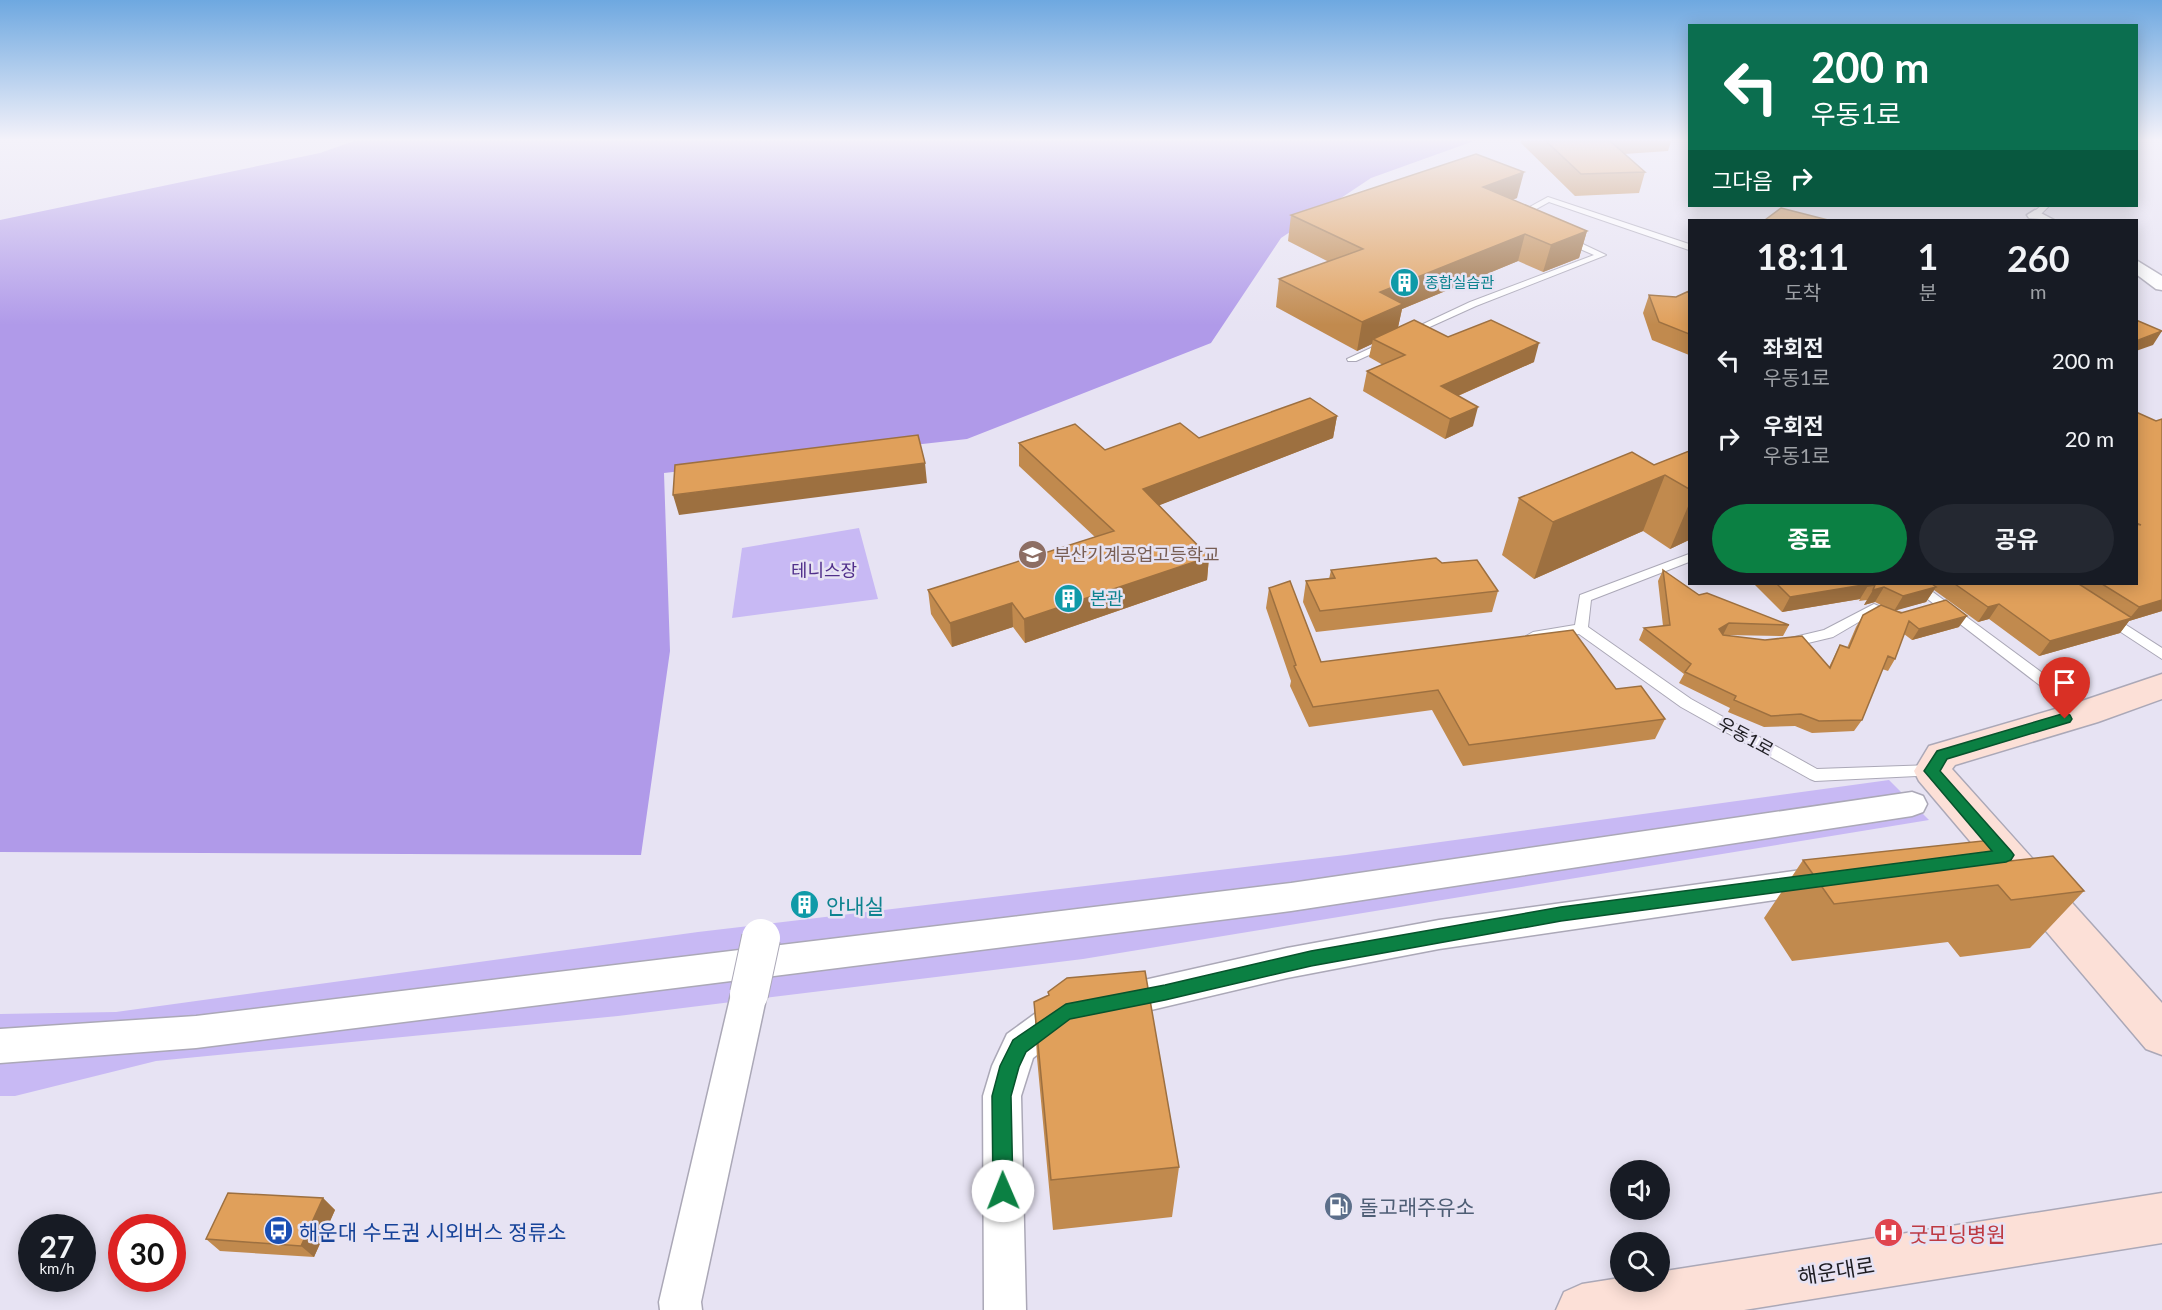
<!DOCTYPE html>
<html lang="ko">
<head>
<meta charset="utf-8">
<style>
  body { margin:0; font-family:Lato,"Noto Sans KR",sans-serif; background:#242831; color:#f1f3f6; height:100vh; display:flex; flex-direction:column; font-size:22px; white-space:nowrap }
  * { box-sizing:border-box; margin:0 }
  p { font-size:20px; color:#9ea1a6 }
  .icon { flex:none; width:33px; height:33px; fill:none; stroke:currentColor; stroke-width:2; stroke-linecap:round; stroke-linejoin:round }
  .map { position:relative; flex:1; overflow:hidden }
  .panel { position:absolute; left:1688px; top:219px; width:450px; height:366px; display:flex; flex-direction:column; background:#171b24; border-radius:0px; box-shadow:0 3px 15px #0003 }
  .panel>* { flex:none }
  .hud { position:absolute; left:1688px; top:24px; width:450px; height:183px; border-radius:0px; box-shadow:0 3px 15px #0003; background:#0b6e4f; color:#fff; overflow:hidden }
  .tools { position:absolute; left:1610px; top:1160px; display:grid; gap:12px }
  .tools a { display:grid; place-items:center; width:60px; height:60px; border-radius:50%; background:#171b24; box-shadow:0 3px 15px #0003; font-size:30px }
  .speed { position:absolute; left:18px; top:1214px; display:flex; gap:12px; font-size:30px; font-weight:700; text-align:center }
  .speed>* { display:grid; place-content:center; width:78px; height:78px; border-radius:50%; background:#171b24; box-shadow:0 3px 15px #0003; line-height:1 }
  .speed small { font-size:15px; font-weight:400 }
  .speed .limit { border:9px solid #d22; background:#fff; color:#111 }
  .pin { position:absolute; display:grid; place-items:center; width:51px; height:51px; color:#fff; margin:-62px -26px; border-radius:50% 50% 50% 0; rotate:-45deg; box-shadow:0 0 6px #0007 }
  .pin .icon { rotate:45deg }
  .me { position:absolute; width:66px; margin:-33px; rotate:359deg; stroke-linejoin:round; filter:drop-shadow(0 0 4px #0008) }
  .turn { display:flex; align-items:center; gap:21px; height:126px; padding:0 24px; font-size:27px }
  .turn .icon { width:78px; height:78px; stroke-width:2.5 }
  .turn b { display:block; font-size:42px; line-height:51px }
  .then { display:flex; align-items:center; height:57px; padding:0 24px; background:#0003; gap:12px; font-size:22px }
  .eta { display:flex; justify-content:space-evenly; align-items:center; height:102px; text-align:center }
  .eta b { font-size:36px; font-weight:700; line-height:42px }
  .cta { display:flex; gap:12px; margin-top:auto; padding:12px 24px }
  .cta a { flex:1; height:69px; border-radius:36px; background:#0b8043; color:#fff; font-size:24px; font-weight:700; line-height:69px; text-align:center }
  .cta a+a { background:#242831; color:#f1f3f6 }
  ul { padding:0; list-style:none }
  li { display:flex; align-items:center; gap:18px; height:78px; padding:0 24px }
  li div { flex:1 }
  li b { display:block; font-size:22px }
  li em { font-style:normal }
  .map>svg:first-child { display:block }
  .green { fill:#c8b9f4 }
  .forest { fill:#b09ae9 }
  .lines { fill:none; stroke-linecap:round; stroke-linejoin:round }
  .lane-casing { stroke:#aba8b7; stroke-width:2 }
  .street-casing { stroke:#aba8b7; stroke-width:3 }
  .secondary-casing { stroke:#aba8b7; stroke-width:3 }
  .lane { fill:#fff; fill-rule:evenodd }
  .street { fill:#fff; fill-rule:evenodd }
  .secondary { fill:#fce0d7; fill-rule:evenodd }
  .street-bridge-casing { stroke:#aba8b7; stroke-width:40; stroke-linecap:butt }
  .street-bridge { stroke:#fff; stroke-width:38 }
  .wall { fill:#c18a4e }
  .shaded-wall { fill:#9d7040 }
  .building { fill:#e0a05b; stroke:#9d7040; stroke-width:1.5 }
  .route { fill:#0b8043; stroke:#07532c; stroke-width:1.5 }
  .labels { text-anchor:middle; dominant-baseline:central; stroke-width:5; stroke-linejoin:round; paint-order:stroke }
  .far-culture-label { font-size:15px; fill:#0d838f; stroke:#e7e3f3; text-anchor:start }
  .education-label { font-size:18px; fill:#785e54; stroke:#e7e3f3; text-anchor:start }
  .park-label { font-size:18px; fill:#51308b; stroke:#e7e3f3 }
  .culture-label { font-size:18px; fill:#0d838f; stroke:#e7e3f3; text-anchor:start }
  .street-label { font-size:18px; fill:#1e1d22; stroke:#e7e3f3 }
  .near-culture-label { font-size:21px; fill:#0d838f; stroke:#e7e3f3; text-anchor:start }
  .near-service-label { font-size:21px; fill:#4e5e75; stroke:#e7e3f3; text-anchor:start }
  .near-transit-label { font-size:21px; fill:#164399; stroke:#e7e3f3; text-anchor:start }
  .near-health-label { font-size:21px; fill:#be3a42; stroke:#e7e3f3; text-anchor:start }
  .near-street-label { font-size:21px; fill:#1e1d22; stroke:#e7e3f3 }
</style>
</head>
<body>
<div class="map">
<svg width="2162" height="1310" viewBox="0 0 2162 1310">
  <rect width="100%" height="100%" fill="#e7e3f3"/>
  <path class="green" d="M859 528 878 599 732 618 742 548Z
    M1889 780 1929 820 1083 959 618 1016 156 1061 15 1096H0V1014L116 1012 698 932 1346 855Z"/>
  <path class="forest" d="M354 141H1474L1371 178 1281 238 1211 343 967 439 664 473 670 651 641 855 0 852V220L320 153Z"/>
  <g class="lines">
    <defs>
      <path id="lane" d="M1548 197 1689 244V250L1549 202 1520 218 1513 216Z
        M2041 206H2049L2038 217H2032V213Z
        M1564 238H1570L1606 255 1476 306 1412 335 1404 333 1470 302 1594 255 1564 242Z
        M1386 341 1391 344 1389 346 1356 361H1348L1347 359Z
        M1689 554V562L1591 600 1588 627 1691 699 1817 769 1932 765 1937 767 1939 771 1937 775 1815 781 1810 779 1681 707 1579 634 1533 640 1526 636 1533 632 1575 625 1580 595Z
        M1908 584H1922L2091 709 2093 713 2091 717H2081Z
        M1874 604 1895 613 1897 616 1895 619H1885L1874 613 1833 637 1787 648 1780 643 1782 640 1824 630Z
        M2109 614 2162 648V659L2104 621 2102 618 2104 615Z"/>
      <path id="street" d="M2035 210 2054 220 2029 218 2027 215Z
        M2136 260 2162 276V290L2156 289 2136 274Z
        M1912 792 1923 796 1927 804 1923 812 1912 816 1291 911 750 979 761 983 767 994 701 1302 702 1310H660L659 1302 731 994 737 983 747 979 196 1048 0 1063V1029L196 1016 1291 883Z
        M1823 867 1834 871 1839 880 1834 889 1823 893 1439 949 1287 978 1113 1019 1100 1014 1095 1003 1100 992 1113 987 1287 948 1439 920Z
        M1064 997 1077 1002 1082 1013 1077 1024 1033 1058 1021 1096 1026 1310H984L983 1096 992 1066 1007 1034 1051 1002Z"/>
      <path id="secondary" d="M2162 674V699L2098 722 1955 765 1952 769 2162 1003V1055L2146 1049 1919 781 1914 771 1929 746 2076 703Z
        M2162 1193V1243L1744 1310H1556L1564 1292 1582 1284 1620 1278V1281H1659V1272Z"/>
    </defs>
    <use href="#lane" class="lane-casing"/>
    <use href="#street" class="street-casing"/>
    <use href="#secondary" class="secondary-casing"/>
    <use href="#lane" class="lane"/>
    <use href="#street" class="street"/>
    <use href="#secondary" class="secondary"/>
    <defs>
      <path id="street-bridge" d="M749 994 761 938"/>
    </defs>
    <use href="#street-bridge" class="street-bridge-casing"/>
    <use href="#street-bridge" class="street-bridge"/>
  </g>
  <path class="wall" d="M1521 141H1671L1668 151 1624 154 1645 172 1639 193 1575 196 1521 143Z
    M1517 198 1512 200 1587 231 1579 258 1543 272 1518 261 1402 309 1398 327 1448 337 1534 362 1458 396 1473 426 1445 439 1363 391 1367 371 1383 365 1369 357 1372 344 1357 351 1276 307 1279 279 1329 262 1288 241 1291 215Z
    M1689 291V355L1652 340 1643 313 1649 295 1676 297Z
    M2136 412 2162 611 2129 621 2120 633 2039 656 1989 619 1978 622 1934 590 1926 602 1895 610 1959 627 1912 640 1904 634 1895 659 1888 671 1882 669 1862 720 1854 731 1812 733 1795 726 1764 727 1728 712 1730 708 1679 683 1684 674 1639 640 1644 628 1663 626 1658 581 1663 570 1699 595 1789 625 1783 636 1725 635 1829 667 1840 645 1847 648 1856 627 1863 615 1885 607 1875 602 1864 605 1867 600 1859 601 1860 599 1782 612 1754 584H2136Z
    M1337 416 1333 438 1159 505 1209 557 1207 580 1025 643 1013 627 952 647 931 614 928 590 1095 537 1019 466V443L1105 450 1199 438Z
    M1689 451V540L1670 549 1643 531 1534 579 1502 555 1519 498 1654 465Z
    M1442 563 1498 591 1492 612 1316 632 1303 602 1306 581 1329 579 1331 570Z
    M1269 588 1321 662 1616 689 1665 719 1655 739 1463 766 1432 710 1309 727 1290 686 1291 681 1266 608Z
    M1803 860 2010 861 2084 891 2030 948 1960 957 1948 942 1792 961 1764 918Z
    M1034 1002 1179 1167 1172 1217 1053 1230 1037 1058Z
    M323 1198 335 1210 314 1257 220 1251 206 1239Z"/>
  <path class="shaded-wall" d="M1524 172 1517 198 1477 212 1483 187Z
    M1587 231 1579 258 1543 272 1551 245Z
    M1525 234 1518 261 1402 309 1397 332 1373 339 1372 344 1357 351 1362 322 1380 292Z
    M2162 331 2153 345 2136 351V341Z
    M1539 343 1534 362 1437 405 1441 386Z
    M1478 407 1473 426 1445 439 1450 419Z
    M1337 416 1333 438 1142 512 1143 489Z
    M925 463 927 483 679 515 673 495Z
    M1665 475 1643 531 1534 579 1553 522Z
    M1689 504V540L1670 549Z
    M1209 557 1207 580 1025 643 1024 619Z
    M1869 584 1860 599 1782 612 1790 597Z
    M1884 587 1875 602 1864 605 1873 590Z
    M1936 587 1926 602 1894 611 1903 596Z
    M2162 600V611L2129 621 2120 633 2039 656 2050 641 2129 619 2139 607Z
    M1012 603 1013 627 952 647 950 623Z
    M1999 604 1989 619 1978 622 1988 607Z
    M1967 616 1959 627 1912 640 1919 629Z
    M1729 623 1723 635 1719 629Z
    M323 1198 335 1210 314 1257 301 1246Z"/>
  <path class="building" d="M1546 141H1610L1645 172 1581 174Z
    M1476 154 1524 172 1483 187 1587 231 1551 245 1525 234 1380 292 1403 304 1362 322 1279 279 1363 249 1291 215Z
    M1781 208 1828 220H1765Z
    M1689 291V334L1659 322 1649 295 1676 297Z
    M1414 320 1448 337 1491 320 1539 343 1441 386 1478 407 1450 419 1367 371 1405 355 1373 339Z
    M2136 320 2162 331 2136 341Z
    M1310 398 1337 416 1143 489 1209 557 1024 619 1012 603 950 623 928 590 1114 531 1019 443 1075 424 1105 450 1180 423 1199 438Z
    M2136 412 2156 421 2162 419V600L2139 607 2102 584H2136V524L2141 525 2136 523Z
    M918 435 925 463 673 495 675 465Z
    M1689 451V489L1665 475 1553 522 1519 498 1632 452 1654 465Z
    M1436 558 1442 563 1477 560 1498 591 1320 611 1306 581 1335 578 1331 570Z
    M1663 570 1699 595 1707 593 1789 625 1729 623 1719 629 1723 635 1765 640 1802 636 1830 668 1840 645 1849 648 1863 615 1881 605 1901 613 1946 600 1967 616 1919 629 1909 621 1895 659 1888 656 1862 720 1819 721 1801 714 1771 716 1734 700 1736 696 1685 672 1691 664 1644 628 1670 625Z
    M1290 581 1321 662 1573 630 1616 689 1641 686 1665 719 1469 745 1438 690 1313 707 1294 666 1296 665 1269 588Z
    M1777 584H1932L1936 587 1903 596 1884 587 1873 590 1875 585 1868 586 1869 584 1790 597Z
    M1955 584H2079L2132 618 2050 641 1999 604 1988 607Z
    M1992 840 2010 861 2053 856 2084 891 2011 900 1998 885 1834 904 1803 860Z
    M1145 971 1179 1167 1051 1180 1034 1002 1049 995 1048 992 1067 978Z
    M228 1193 323 1198 301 1246 206 1239Z"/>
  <linearGradient id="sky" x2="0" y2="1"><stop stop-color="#6ea8e0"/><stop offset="0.43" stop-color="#f4f2fa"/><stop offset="1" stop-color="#f4f2fa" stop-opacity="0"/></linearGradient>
  <rect width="2162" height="325" fill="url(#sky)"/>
  <path class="route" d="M2065 713 2070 715 2072 719 2070 722 1947 759 1940 771 2011 851 2014 855 2011 860 2006 862 1561 921 1311 966 1165 1000 1070 1019 1026 1052 1019 1067 1011 1096 1013 1191 1010 1198 1003 1201 996 1198 993 1191 992 1096 1000 1066 1013 1040 1066 1004 1165 985 1311 951 1561 907 1992 851 1924 771 1937 751Z"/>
  <defs>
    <symbol id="building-disc" viewBox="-11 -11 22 22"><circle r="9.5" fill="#0f9aa8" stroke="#e7e3f3"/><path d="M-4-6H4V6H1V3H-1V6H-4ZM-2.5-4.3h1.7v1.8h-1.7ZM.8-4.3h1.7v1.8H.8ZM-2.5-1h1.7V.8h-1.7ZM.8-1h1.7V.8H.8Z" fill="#fff"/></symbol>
    <symbol id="school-disc" viewBox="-11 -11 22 22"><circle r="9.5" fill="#8d6e63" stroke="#e7e3f3"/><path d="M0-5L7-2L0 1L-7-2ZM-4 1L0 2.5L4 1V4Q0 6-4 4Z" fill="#fff"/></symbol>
    <symbol id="fuel-disc" viewBox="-11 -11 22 22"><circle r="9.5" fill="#5c6f8a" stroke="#e7e3f3"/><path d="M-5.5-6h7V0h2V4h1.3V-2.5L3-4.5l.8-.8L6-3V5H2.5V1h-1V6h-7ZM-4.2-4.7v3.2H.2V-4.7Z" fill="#fff"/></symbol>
    <symbol id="bus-disc" viewBox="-11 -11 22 22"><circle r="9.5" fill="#1a4fb4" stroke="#e7e3f3"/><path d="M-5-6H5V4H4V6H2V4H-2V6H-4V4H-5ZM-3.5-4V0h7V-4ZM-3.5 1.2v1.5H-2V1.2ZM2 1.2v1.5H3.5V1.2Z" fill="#fff"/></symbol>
    <symbol id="hospital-disc" viewBox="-11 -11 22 22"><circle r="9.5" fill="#e0444e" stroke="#e7e3f3"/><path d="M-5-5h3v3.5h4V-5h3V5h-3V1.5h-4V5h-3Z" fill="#fff"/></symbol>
  </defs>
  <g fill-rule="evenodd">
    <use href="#building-disc" x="1388" y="266" width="33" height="33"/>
    <use href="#school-disc" x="1016" y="538" width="33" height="33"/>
    <use href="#building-disc" x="1052" y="582" width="33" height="33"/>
    <use href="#building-disc" x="788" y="888" width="33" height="33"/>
    <use href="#fuel-disc" x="1322" y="1190" width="33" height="33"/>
    <use href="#bus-disc" x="262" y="1214" width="33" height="33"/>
    <use href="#hospital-disc" x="1872" y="1216" width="33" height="33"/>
  </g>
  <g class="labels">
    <g class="far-culture-label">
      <text x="1425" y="282">종합실습관</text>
    </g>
    <g class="education-label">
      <text x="1054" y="554">부산기계공업고등학교</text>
    </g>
    <g class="park-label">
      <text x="824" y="570">테니스장</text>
    </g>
    <g class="culture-label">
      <text x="1090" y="598">본관</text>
    </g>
    <g class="street-label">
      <text transform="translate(1746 736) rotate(29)">우동1로</text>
    </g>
    <g class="near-culture-label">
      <text x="826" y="905">안내실</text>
    </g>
    <g class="near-service-label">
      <text x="1359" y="1206">돌고래주유소</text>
    </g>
    <g class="near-transit-label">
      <text x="299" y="1231">해운대 수도권 시외버스 정류소</text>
    </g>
    <g class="near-health-label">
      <text x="1909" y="1233">굿모닝병원</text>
    </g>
    <g class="near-street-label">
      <text transform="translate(1836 1270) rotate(-9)">해운대로</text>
    </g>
  </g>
</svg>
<div class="tools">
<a><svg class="icon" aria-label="sound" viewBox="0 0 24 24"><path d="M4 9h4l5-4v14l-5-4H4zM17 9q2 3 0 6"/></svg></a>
<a><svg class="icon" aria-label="search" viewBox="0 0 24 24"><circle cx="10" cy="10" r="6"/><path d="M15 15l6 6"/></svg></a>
</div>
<div class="speed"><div>27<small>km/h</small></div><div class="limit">30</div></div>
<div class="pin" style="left:2065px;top:719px;background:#d93025"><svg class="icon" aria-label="arrive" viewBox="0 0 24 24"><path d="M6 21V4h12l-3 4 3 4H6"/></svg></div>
<svg class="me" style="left:1003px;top:1191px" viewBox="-20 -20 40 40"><circle r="19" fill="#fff"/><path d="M0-13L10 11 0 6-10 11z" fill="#0b8043"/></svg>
<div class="hud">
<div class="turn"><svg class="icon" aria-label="left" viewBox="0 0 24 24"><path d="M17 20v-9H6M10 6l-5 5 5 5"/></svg><div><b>200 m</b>우동1로</div></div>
<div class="then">그다음<svg class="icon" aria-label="right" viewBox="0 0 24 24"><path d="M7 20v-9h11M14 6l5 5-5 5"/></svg></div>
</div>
<section class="panel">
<div class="eta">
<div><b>18:11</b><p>도착</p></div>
<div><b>1</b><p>분</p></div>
<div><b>260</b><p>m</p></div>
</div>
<ul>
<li><svg class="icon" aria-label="left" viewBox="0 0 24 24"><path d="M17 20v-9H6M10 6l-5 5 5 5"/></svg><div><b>좌회전</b><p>우동1로</p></div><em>200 m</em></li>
<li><svg class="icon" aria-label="right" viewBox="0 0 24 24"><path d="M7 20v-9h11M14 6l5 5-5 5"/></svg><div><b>우회전</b><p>우동1로</p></div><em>20 m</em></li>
</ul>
<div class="cta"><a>종료</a><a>공유</a></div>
</section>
</div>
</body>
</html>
